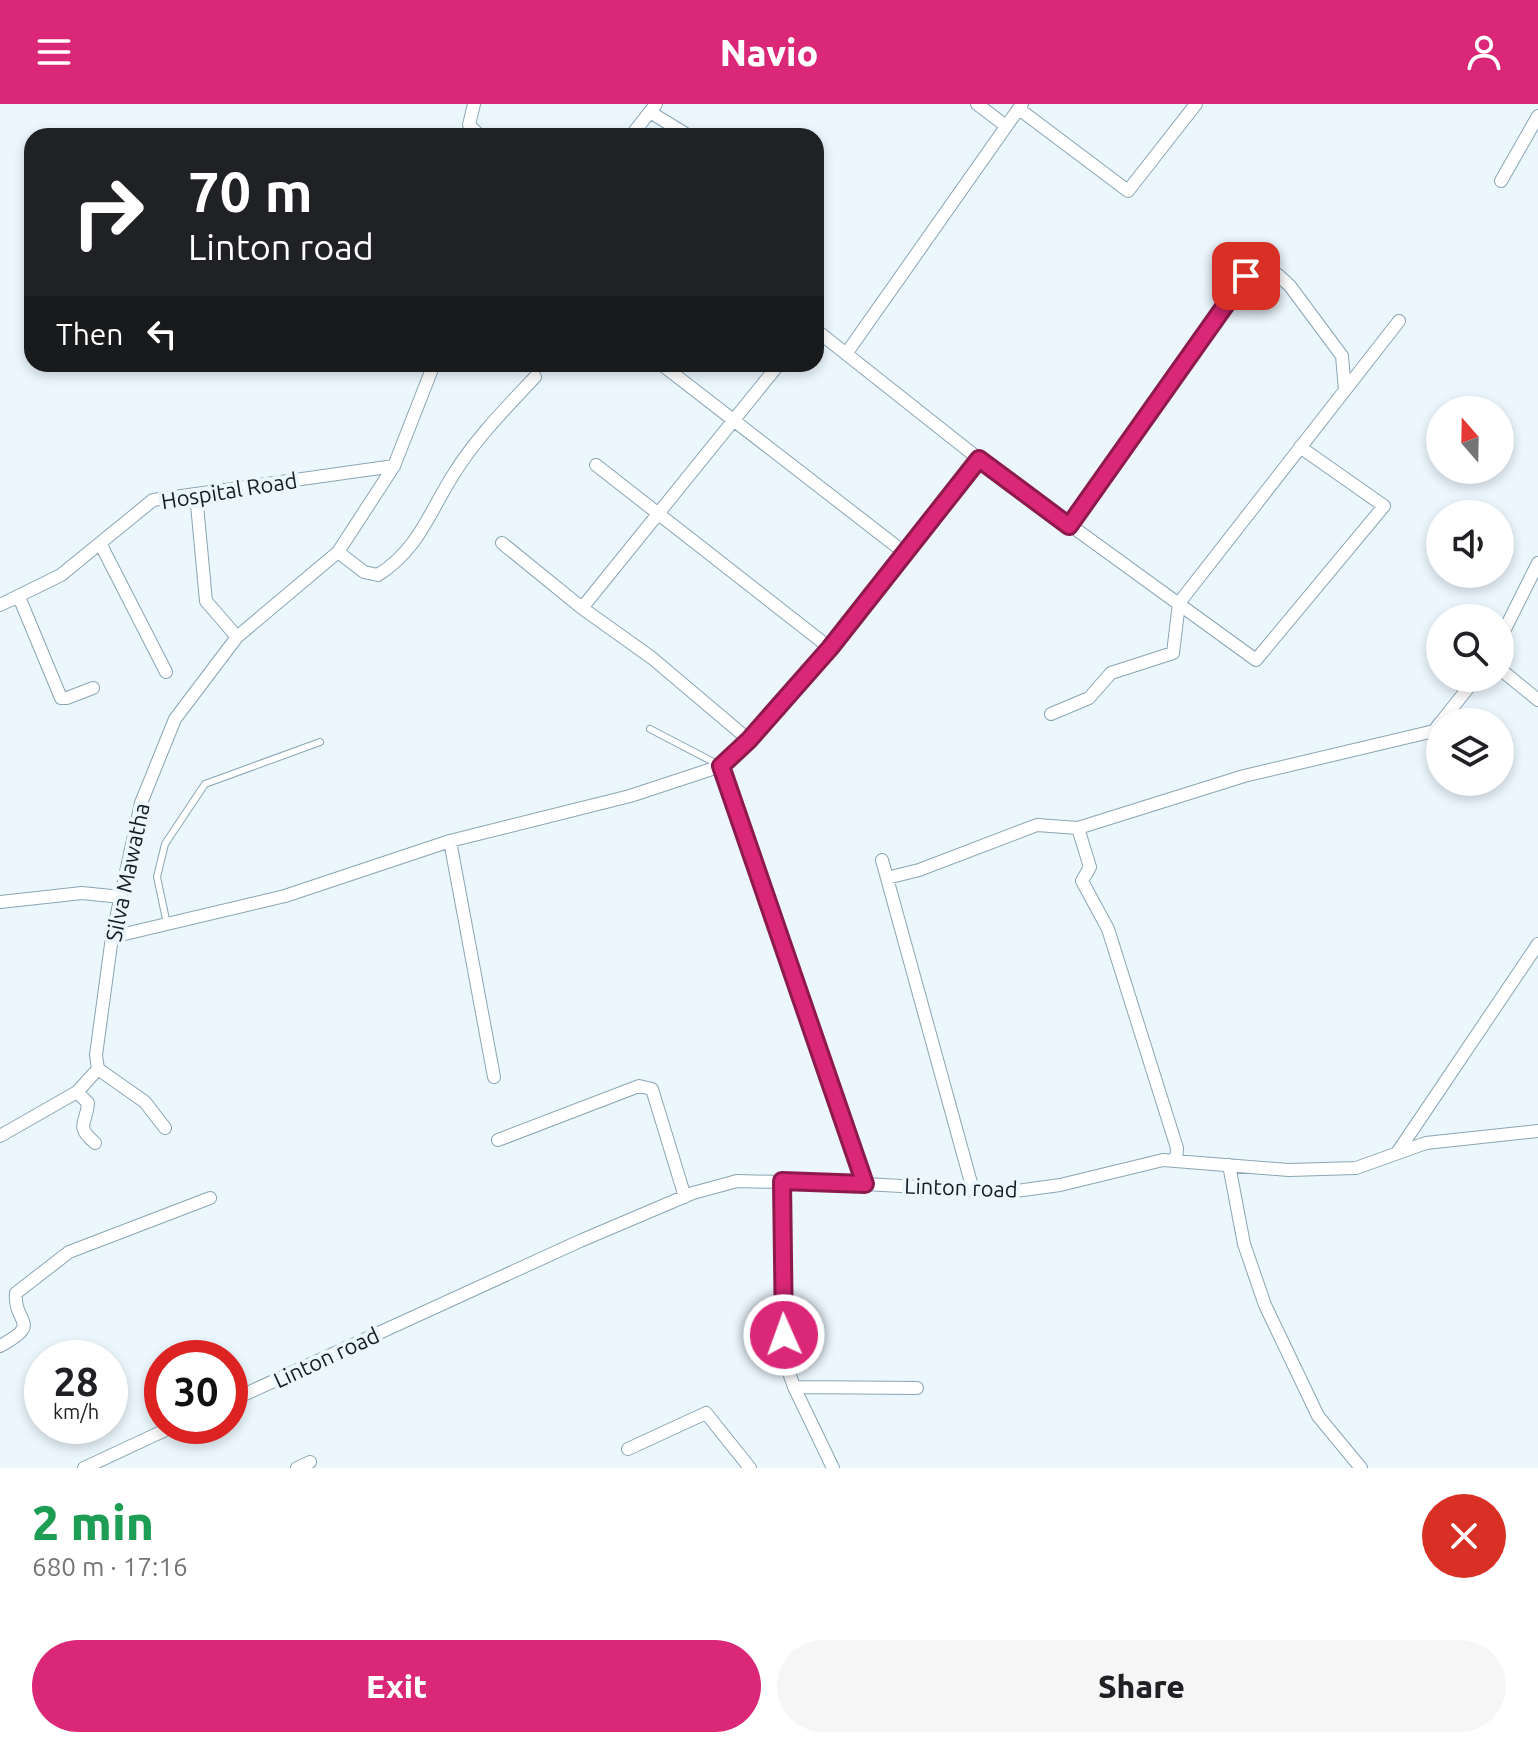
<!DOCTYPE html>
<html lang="en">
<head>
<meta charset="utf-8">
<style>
  body { margin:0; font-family:Ubuntu,sans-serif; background:#f6f6f6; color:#202124; height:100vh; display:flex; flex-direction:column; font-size:30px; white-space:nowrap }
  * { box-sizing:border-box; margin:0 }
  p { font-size:26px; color:#757577 }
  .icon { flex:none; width:44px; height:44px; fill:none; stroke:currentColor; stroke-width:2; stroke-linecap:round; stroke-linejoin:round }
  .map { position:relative; height:1364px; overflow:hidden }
  .drawer { display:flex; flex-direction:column; background:#fff; flex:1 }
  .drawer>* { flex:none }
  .hud { position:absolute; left:24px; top:24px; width:800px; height:244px; border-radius:24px; box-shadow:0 4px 12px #0003; background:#202124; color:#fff; overflow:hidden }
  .needle { width:52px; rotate:340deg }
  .tools { position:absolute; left:1426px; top:292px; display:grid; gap:16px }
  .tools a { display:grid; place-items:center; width:88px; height:88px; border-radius:50%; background:#fff; box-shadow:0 4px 12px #0003; font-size:40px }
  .speed { position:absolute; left:24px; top:1236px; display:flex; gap:16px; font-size:40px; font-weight:700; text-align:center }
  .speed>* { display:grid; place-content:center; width:104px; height:104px; border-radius:50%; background:#fff; box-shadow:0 4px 12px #0003; line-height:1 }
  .speed small { font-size:20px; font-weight:400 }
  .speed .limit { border:12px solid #d22; background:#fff; color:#111 }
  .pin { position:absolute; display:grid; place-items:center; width:68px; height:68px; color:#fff; margin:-34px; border-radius:16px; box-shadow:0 4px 12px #0006 }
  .me { position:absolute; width:88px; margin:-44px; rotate:358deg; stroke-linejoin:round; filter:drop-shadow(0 0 6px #0008) }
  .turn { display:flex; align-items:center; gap:28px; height:168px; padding:0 32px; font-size:36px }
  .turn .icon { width:104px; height:104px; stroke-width:2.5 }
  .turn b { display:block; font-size:56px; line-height:68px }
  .then { display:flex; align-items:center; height:76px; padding:0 32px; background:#0003; gap:16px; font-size:30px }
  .round { display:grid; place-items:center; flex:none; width:84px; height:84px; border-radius:42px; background:#f6f6f6 }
  .headline { display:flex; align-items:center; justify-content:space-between; height:136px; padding:0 32px }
  h1 { font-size:48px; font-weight:800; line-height:60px; color:#1e9e55 }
  .action { display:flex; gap:16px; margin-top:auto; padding:16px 32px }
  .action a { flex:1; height:92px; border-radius:48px; background:#db2777; color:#fff; font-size:32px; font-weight:800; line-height:92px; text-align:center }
  .action a+a { background:#f6f6f6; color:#202124 }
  header { display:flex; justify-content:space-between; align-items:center; height:104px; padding:0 32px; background:#db2777; color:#fff; font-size:36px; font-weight:800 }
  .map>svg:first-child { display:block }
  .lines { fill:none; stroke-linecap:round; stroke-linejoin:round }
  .service-casing { stroke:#8aa5b5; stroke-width:8 }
  .minor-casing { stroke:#8aa5b5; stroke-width:14 }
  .service { stroke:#fff; stroke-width:6 }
  .minor { stroke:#fff; stroke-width:12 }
  .route-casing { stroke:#8e194d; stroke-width:20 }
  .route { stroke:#db2777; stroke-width:14 }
  .labels { text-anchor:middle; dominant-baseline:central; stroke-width:8; stroke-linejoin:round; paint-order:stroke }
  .street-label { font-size:22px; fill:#131d23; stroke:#ebf6fd }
</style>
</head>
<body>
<header><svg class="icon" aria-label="menu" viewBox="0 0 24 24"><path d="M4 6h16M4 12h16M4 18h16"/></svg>Navio<svg class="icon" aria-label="person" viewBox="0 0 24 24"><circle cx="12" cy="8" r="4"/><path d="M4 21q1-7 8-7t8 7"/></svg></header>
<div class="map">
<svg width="1538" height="1364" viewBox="0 0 1538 1364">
  <rect width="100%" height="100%" fill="#ebf6fd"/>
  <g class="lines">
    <defs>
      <path id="service" d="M650 625 721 662
        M167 820 157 773 165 740 205 680 320 638"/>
      <path id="minor" d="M474 0 469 21 480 32
        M977 0 1006 22
        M1019 5 1128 87 1196 0
        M650 8 689 32
        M631 32 656 0
        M1501 77 1538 12
        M1246 172 1262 168 1278 171 1290 182 1342 252 1345 286
        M816 226 979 355 1256 556 1384 402 1300 343
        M846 250 1022 0
        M661 260 905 449
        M596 361 830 544
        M196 390 206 497 237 533
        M1069 422 1254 161
        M502 439 582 504 652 554 749 636
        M101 441 166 568
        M338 448 364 468 378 471C420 444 429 408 455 368 477 333 506 304 535 273
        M19 493 61 594H67L93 584
        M0 501 61 471 153 396 394 362
        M582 504 779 260
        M1500 535 1538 459
        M1500 565 1538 596
        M1051 610 1089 594 1111 569 1173 549 1179 499 1399 217
        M1441 618 1476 574
        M721 662 865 1080
        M1078 724 1090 763 1082 777 1108 825 1177 1044 1176 1057
        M450 737 494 973
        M882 756 973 1086
        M887 774 919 766 1037 721 1078 724 1244 672 1434 627 1440 619
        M0 798 82 789 121 793
        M112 833 285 792 450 737 630 692 721 662 749 636 830 544 979 355
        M98 965 145 998 165 1024
        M77 988 88 999C87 1020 74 1021 95 1039
        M0 1032 77 988 98 965 96 951 112 833 141 699 175 615 237 533 338 448 394 362 434 260
        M498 1036 639 982 652 985 685 1093
        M1397 1049 1538 840
        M1229 1061 1244 1140 1265 1201 1318 1312 1361 1364
        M782 1077 781 1152 785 1257 794 1283 833 1364
        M0 1242C44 1218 13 1220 16 1189L69 1148 210 1094
        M794 1283 917 1284
        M230 1297 580 1137 693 1089 737 1077 865 1080 1009 1088 1060 1081 1163 1056 1289 1066 1356 1064 1426 1039 1538 1027
        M628 1345 706 1309 750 1364
        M84 1364 174 1322
        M297 1364 310 1358"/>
    </defs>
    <use href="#service" class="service-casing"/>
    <use href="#minor" class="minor-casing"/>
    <use href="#service" class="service"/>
    <use href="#minor" class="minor"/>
  </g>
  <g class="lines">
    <defs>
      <path id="route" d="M784 1231 782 1077 865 1080 721 662 749 636 830 544 979 355 1069 422 1246 172"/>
    </defs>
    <use href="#route" class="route-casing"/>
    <use href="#route" class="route"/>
  </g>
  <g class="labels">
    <g class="street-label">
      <text transform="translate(229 386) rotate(-9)">Hospital Road</text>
      <text transform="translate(127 768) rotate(-78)">Silva Mawatha</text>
      <text transform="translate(961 1083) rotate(2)">Linton road</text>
      <text transform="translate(326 1253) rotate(-25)">Linton road</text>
    </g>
  </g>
</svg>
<div class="tools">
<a><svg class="needle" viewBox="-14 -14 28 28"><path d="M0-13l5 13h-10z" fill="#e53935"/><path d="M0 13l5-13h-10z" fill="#757577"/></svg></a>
<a><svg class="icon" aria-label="sound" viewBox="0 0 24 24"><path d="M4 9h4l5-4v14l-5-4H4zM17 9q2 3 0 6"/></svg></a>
<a><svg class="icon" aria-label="search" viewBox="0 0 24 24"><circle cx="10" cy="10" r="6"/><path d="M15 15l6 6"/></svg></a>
<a><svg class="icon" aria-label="layers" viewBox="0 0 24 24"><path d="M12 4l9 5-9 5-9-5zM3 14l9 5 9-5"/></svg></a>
</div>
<div class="speed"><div>28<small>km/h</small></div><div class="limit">30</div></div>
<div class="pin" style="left:1246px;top:172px;background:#d93025"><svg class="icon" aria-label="arrive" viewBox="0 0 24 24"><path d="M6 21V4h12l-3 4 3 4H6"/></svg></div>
<svg class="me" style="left:784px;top:1231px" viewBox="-20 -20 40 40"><circle r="17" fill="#db2777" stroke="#fff" stroke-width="3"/><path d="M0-11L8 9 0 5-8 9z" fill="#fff"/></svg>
<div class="hud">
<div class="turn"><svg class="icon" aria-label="right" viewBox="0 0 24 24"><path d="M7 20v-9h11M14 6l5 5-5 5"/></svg><div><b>70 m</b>Linton road</div></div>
<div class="then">Then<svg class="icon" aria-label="left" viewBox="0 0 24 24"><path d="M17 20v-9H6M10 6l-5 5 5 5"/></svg></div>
</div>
</div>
<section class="drawer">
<div class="headline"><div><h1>2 min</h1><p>680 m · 17:16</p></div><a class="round" style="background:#d93025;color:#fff"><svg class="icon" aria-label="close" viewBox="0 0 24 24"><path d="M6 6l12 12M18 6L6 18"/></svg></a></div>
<div class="action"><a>Exit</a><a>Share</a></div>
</section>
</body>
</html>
